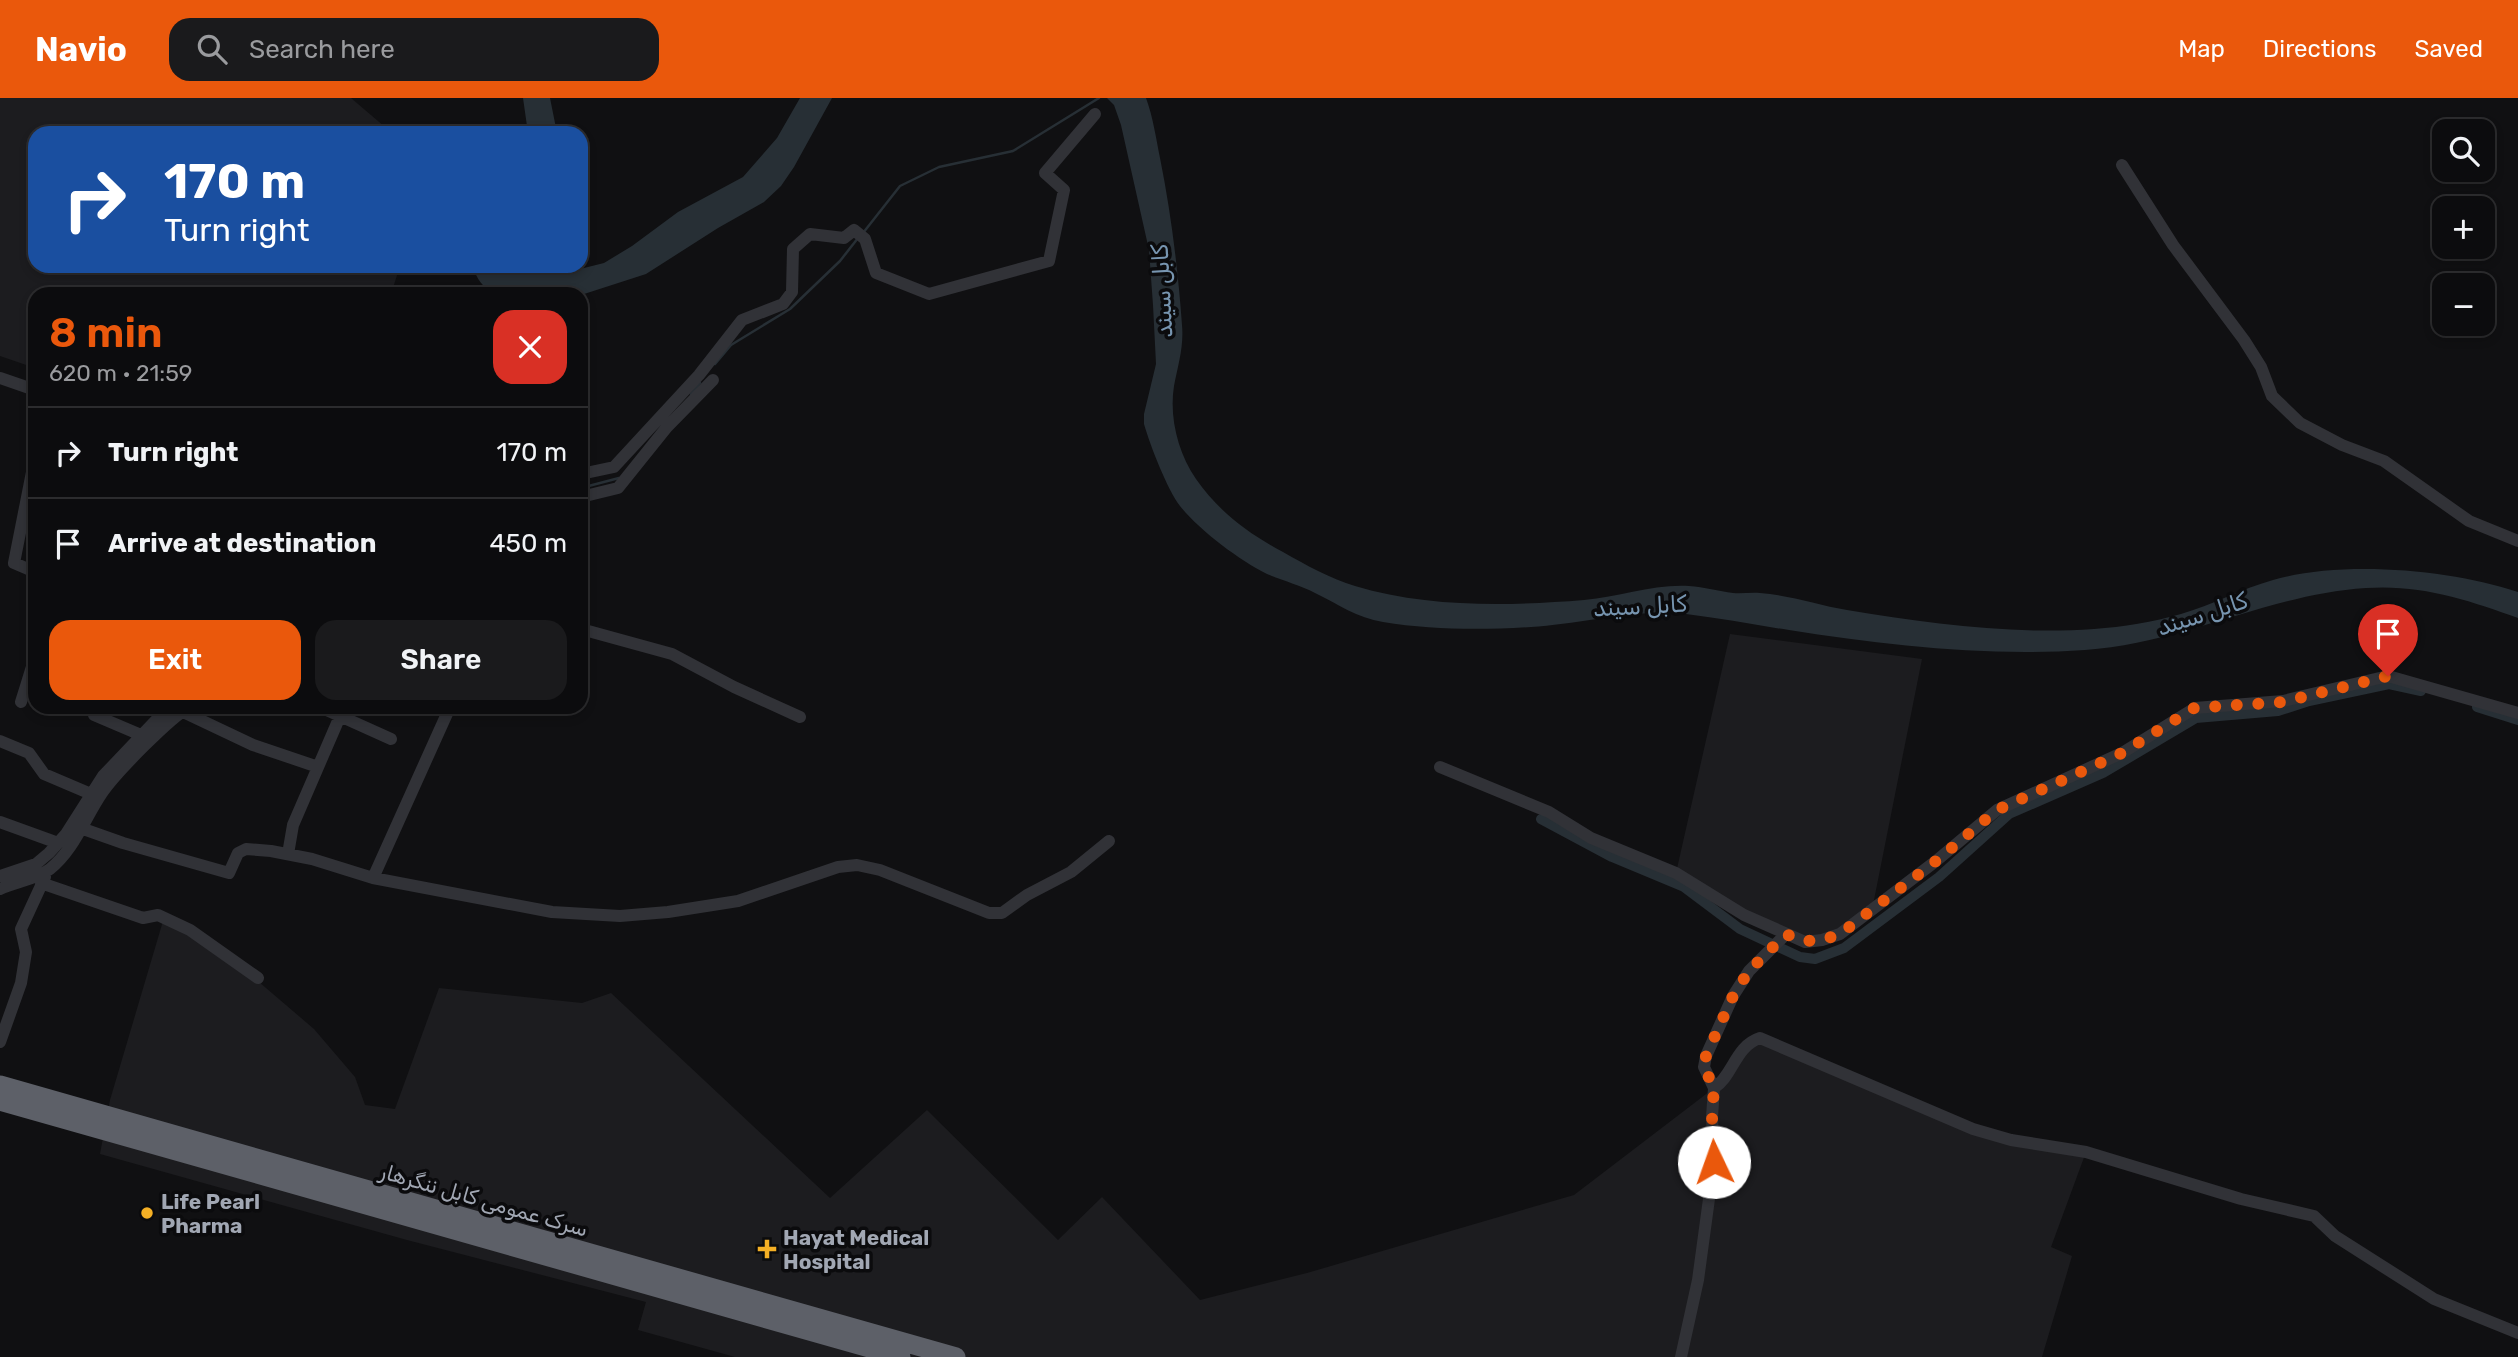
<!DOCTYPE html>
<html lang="en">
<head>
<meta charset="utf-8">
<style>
  body { margin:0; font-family:Rubik,"Noto Naskh Arabic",sans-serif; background:#1a1a1c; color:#f1f3f6; height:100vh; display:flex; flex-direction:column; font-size:26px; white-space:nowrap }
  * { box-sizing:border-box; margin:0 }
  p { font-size:23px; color:#9a9b9e }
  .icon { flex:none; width:38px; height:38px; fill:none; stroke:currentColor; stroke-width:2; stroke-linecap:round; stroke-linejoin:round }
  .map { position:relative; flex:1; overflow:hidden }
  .panel { position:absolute; left:28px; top:189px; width:560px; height:427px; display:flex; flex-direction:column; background:#0c0c0e; border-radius:21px; box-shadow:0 4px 10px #0003,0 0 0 2px #2c2c2e }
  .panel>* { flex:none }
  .banner { position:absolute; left:28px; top:28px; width:560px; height:147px; border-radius:21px; box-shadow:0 4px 10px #0003,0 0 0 2px #2c2c2e; background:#1a4fa0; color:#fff; overflow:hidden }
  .fabs { position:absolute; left:2432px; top:21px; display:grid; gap:14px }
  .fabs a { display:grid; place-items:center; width:63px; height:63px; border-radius:14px; background:#0c0c0e; box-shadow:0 4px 10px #0003,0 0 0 2px #2c2c2e; font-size:35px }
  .pin { position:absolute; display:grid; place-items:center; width:60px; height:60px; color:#fff; margin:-72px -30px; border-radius:50% 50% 50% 0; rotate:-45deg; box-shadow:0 0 7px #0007 }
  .pin .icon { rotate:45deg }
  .me { position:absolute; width:77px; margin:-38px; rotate:357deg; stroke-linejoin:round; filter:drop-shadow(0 0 5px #0008) }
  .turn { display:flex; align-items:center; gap:24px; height:147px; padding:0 21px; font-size:32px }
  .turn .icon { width:91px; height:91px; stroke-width:2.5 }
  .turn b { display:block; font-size:49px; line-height:60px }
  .round { display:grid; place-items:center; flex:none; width:74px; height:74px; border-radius:21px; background:#1a1a1c }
  .headline { display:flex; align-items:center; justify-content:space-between; height:119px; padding:0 21px }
  h1 { font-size:42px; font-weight:600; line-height:52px; color:#ea580c }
  .primary-button { display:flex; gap:14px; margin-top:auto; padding:14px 21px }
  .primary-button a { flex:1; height:80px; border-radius:21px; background:#ea580c; color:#fff; font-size:28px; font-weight:600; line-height:80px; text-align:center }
  .primary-button a+a { background:#1a1a1c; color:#f1f3f6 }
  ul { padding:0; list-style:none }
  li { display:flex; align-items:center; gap:21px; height:91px; padding:0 21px; border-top:2px solid #2c2c2e }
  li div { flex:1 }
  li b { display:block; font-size:26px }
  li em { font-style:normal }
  header { display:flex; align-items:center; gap:42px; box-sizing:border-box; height:98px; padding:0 35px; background:#ea580c; color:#fff }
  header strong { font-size:33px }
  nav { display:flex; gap:38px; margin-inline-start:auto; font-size:24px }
  .search { width:490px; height:63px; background:#1a1a1c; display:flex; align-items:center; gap:18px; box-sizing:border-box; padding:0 24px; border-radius:21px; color:#9a9b9e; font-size:26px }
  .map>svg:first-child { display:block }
  .built { fill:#1c1c1f }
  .water { fill:#272f35 }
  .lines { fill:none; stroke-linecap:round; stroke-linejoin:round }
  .stream { stroke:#272f35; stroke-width:2.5 }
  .canal { stroke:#272f35; stroke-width:10 }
  .minor { stroke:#313237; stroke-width:12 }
  .highway { stroke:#5d6068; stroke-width:19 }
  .route { stroke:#ea580c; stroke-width:12; stroke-dasharray:0 21.6 }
  .poi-dot { fill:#f5b025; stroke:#0b0b0d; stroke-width:2.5 }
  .labels { text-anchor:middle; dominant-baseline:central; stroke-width:7; stroke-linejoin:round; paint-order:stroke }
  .street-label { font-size:21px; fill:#a1a7b3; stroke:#0b0b0d }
  .poi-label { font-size:21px; font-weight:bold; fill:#a1a7b3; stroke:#0b0b0d; text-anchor:start }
  .water-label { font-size:23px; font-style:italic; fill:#7795b0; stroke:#0b0b0d }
</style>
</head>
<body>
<header>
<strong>Navio</strong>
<div class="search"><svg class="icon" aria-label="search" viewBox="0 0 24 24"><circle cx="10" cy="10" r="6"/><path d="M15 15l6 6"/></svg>Search here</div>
<nav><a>Map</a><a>Directions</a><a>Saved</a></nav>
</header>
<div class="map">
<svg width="2518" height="1259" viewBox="0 0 2518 1259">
  <rect width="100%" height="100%" fill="#101012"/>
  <path class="built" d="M0 0H351L392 35H35V168H400L391 196H35V270L0 258Z
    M1730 536 1922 561 1872 812 1840 836 1805 844 1676 775Z
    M163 823 199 841 259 884 314 931 355 979 365 1007 395 1011 439 890 582 905 611 895 830 1100 927 1012 1058 1142 1102 1099 1200 1202 1307 1175 1574 1097 1714 990 1753 942 1973 1031 2086 1054 2051 1149 2072 1158 2042 1259H735L638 1232 646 1204 407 1142 100 1056 110 1002Z"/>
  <path class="water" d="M523 0H550L557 35H528Z
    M800 0H832L794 69 781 88 764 104 718 130 646 176 581 197 493 196C484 189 475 181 474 168H512L529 173 564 175 604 165 632 148 678 114 743 79 777 40Z
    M1107 0H1146C1153 19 1156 40 1160 60 1171 115 1178 171 1182 227 1184 249 1178 267 1174 288 1169 319 1178 355 1196 381 1218 413 1249 436 1283 454 1306 467 1331 481 1355 488 1428 510 1510 508 1584 502 1620 499 1653 486 1689 488 1704 489 1719 493 1733 495 1742 496 1751 494 1760 495 1789 497 1818 507 1847 512 1927 525 2012 537 2094 531 2123 529 2153 524 2181 516 2212 507 2241 491 2273 482 2341 462 2450 471 2518 494V520C2469 502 2420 486 2366 490 2269 496 2182 546 2085 552 1987 559 1885 547 1789 532 1755 527 1720 520 1686 516 1640 510 1579 526 1531 529 1483 532 1431 532 1383 524 1357 520 1338 506 1315 495 1300 487 1283 483 1267 476 1239 462 1199 432 1180 408 1167 391 1150 347 1144 326V316L1156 266 1153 207 1149 152 1121 27 1114 7Z"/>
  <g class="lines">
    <path class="stream" d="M863 135 900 88 939 69 1013 53 1099 0
      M715 266 731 247 790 211 840 163 858 140
      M691 296 700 285
      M581 390 619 380"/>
    <path class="canal" d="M2477 609 2518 622
      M1541 721 1612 759 1684 789 1740 831 1800 859 1815 861 1844 850 1939 779 2009 716 2103 675 2196 620 2278 613 2309 603 2389 586 2421 593"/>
    <path class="minor" d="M2122 67 2173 147 2244 242 2261 269 2272 298 2300 325 2342 347 2384 363 2469 423 2518 443
      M0 280 35 292
      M35 359 14 465 35 474
      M581 376 614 369 699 277 742 222 783 206 792 194 793 151 810 136 844 140 854 132 865 141 876 175 929 196 1049 163 1064 92 1045 75 1095 16
      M581 399 618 390 667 329 713 282
      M581 531 672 556 734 589 800 619
      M21 604 35 559
      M320 609 391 641
      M177 611 253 647 318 669
      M94 617 141 637
      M0 643 29 655 44 676 91 696
      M1440 669 1549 714 1591 740 1676 775 1744 817 1805 844 1822 842 1840 836 1936 763 1997 712 2122 655 2195 610 2283 603 2388 578 2518 615
      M0 724 58 745
      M72 727 123 745 229 775 238 755 246 751 271 753 312 761 373 780 552 814 620 818 668 814 738 803 838 769 857 767 880 772 989 815H1002L1027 797 1071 774 1109 743
      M288 756 293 727 344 609
      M0 778 36 766 49 755 66 736 103 678 163 615 174 609
      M373 780 450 609
      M41 785 143 820 158 817 190 832 258 880
      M0 791C15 784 37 781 50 771 74 752 85 720 102 695 114 677 171 618 190 609
      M0 944 21 885 26 854 21 831 45 779
      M1714 990C1733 978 1735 948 1760 940L1973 1031 2011 1042 2086 1054 2241 1101 2314 1118 2335 1138 2434 1201 2518 1235
      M1681 1259 1698 1182 1714 1064 1712 1019 1714 990 1704 969 1706 958 1733 898 1749 873 1786 836"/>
    <path class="highway" d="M0 987 956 1259
      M0 1003 901 1259"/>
  </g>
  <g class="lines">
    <path class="route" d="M1714 1064 1712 1019 1714 990 1704 969 1706 958 1733 898 1749 873 1786 836C1809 846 1817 844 1840 836L1936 763 1997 712 2122 655 2194 610 2283 604 2388 578"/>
  </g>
  <g class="poi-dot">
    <circle cx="147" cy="1115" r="7"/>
    <path d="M763.5 1140.5h7v7h7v7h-7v7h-7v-7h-7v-7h7z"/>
  </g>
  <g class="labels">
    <g class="street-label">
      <text transform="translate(484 1102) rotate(16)">سرک عمومی کابل ننگرهار</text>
    </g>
    <g class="poi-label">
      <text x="161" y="1103">Life Pearl<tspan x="161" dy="24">Pharma</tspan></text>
      <text x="783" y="1139">Hayat Medical<tspan x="783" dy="24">Hospital</tspan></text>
    </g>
    <g class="water-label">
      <text transform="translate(1162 193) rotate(-93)">کابل سيند</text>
      <text transform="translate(1640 508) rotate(-3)">کابل سيند</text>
      <text transform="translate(2202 516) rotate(-18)">کابل سيند</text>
    </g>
  </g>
</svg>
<div class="fabs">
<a><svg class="icon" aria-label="search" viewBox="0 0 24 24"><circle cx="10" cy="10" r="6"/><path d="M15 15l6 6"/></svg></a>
<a>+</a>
<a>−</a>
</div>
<div class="pin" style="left:2388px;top:578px;background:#d93025"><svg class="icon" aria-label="arrive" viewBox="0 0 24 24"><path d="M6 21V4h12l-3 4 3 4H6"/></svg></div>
<svg class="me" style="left:1714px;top:1064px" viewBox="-20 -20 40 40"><circle r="19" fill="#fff"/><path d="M0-13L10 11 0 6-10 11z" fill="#ea580c"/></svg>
<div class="banner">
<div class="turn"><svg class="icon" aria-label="right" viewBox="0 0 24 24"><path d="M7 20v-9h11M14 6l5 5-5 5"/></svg><div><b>170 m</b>Turn right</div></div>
</div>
<section class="panel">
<div class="headline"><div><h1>8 min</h1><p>620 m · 21:59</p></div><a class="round" style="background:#d93025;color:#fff"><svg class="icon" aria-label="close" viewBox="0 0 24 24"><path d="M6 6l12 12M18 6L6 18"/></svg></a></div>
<ul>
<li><svg class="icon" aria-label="right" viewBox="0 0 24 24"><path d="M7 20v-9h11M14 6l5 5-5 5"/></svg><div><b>Turn right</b></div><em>170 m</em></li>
<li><svg class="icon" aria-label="arrive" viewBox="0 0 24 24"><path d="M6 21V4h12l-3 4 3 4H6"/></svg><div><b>Arrive at destination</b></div><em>450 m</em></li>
</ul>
<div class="primary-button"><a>Exit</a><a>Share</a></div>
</section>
</div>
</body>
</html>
